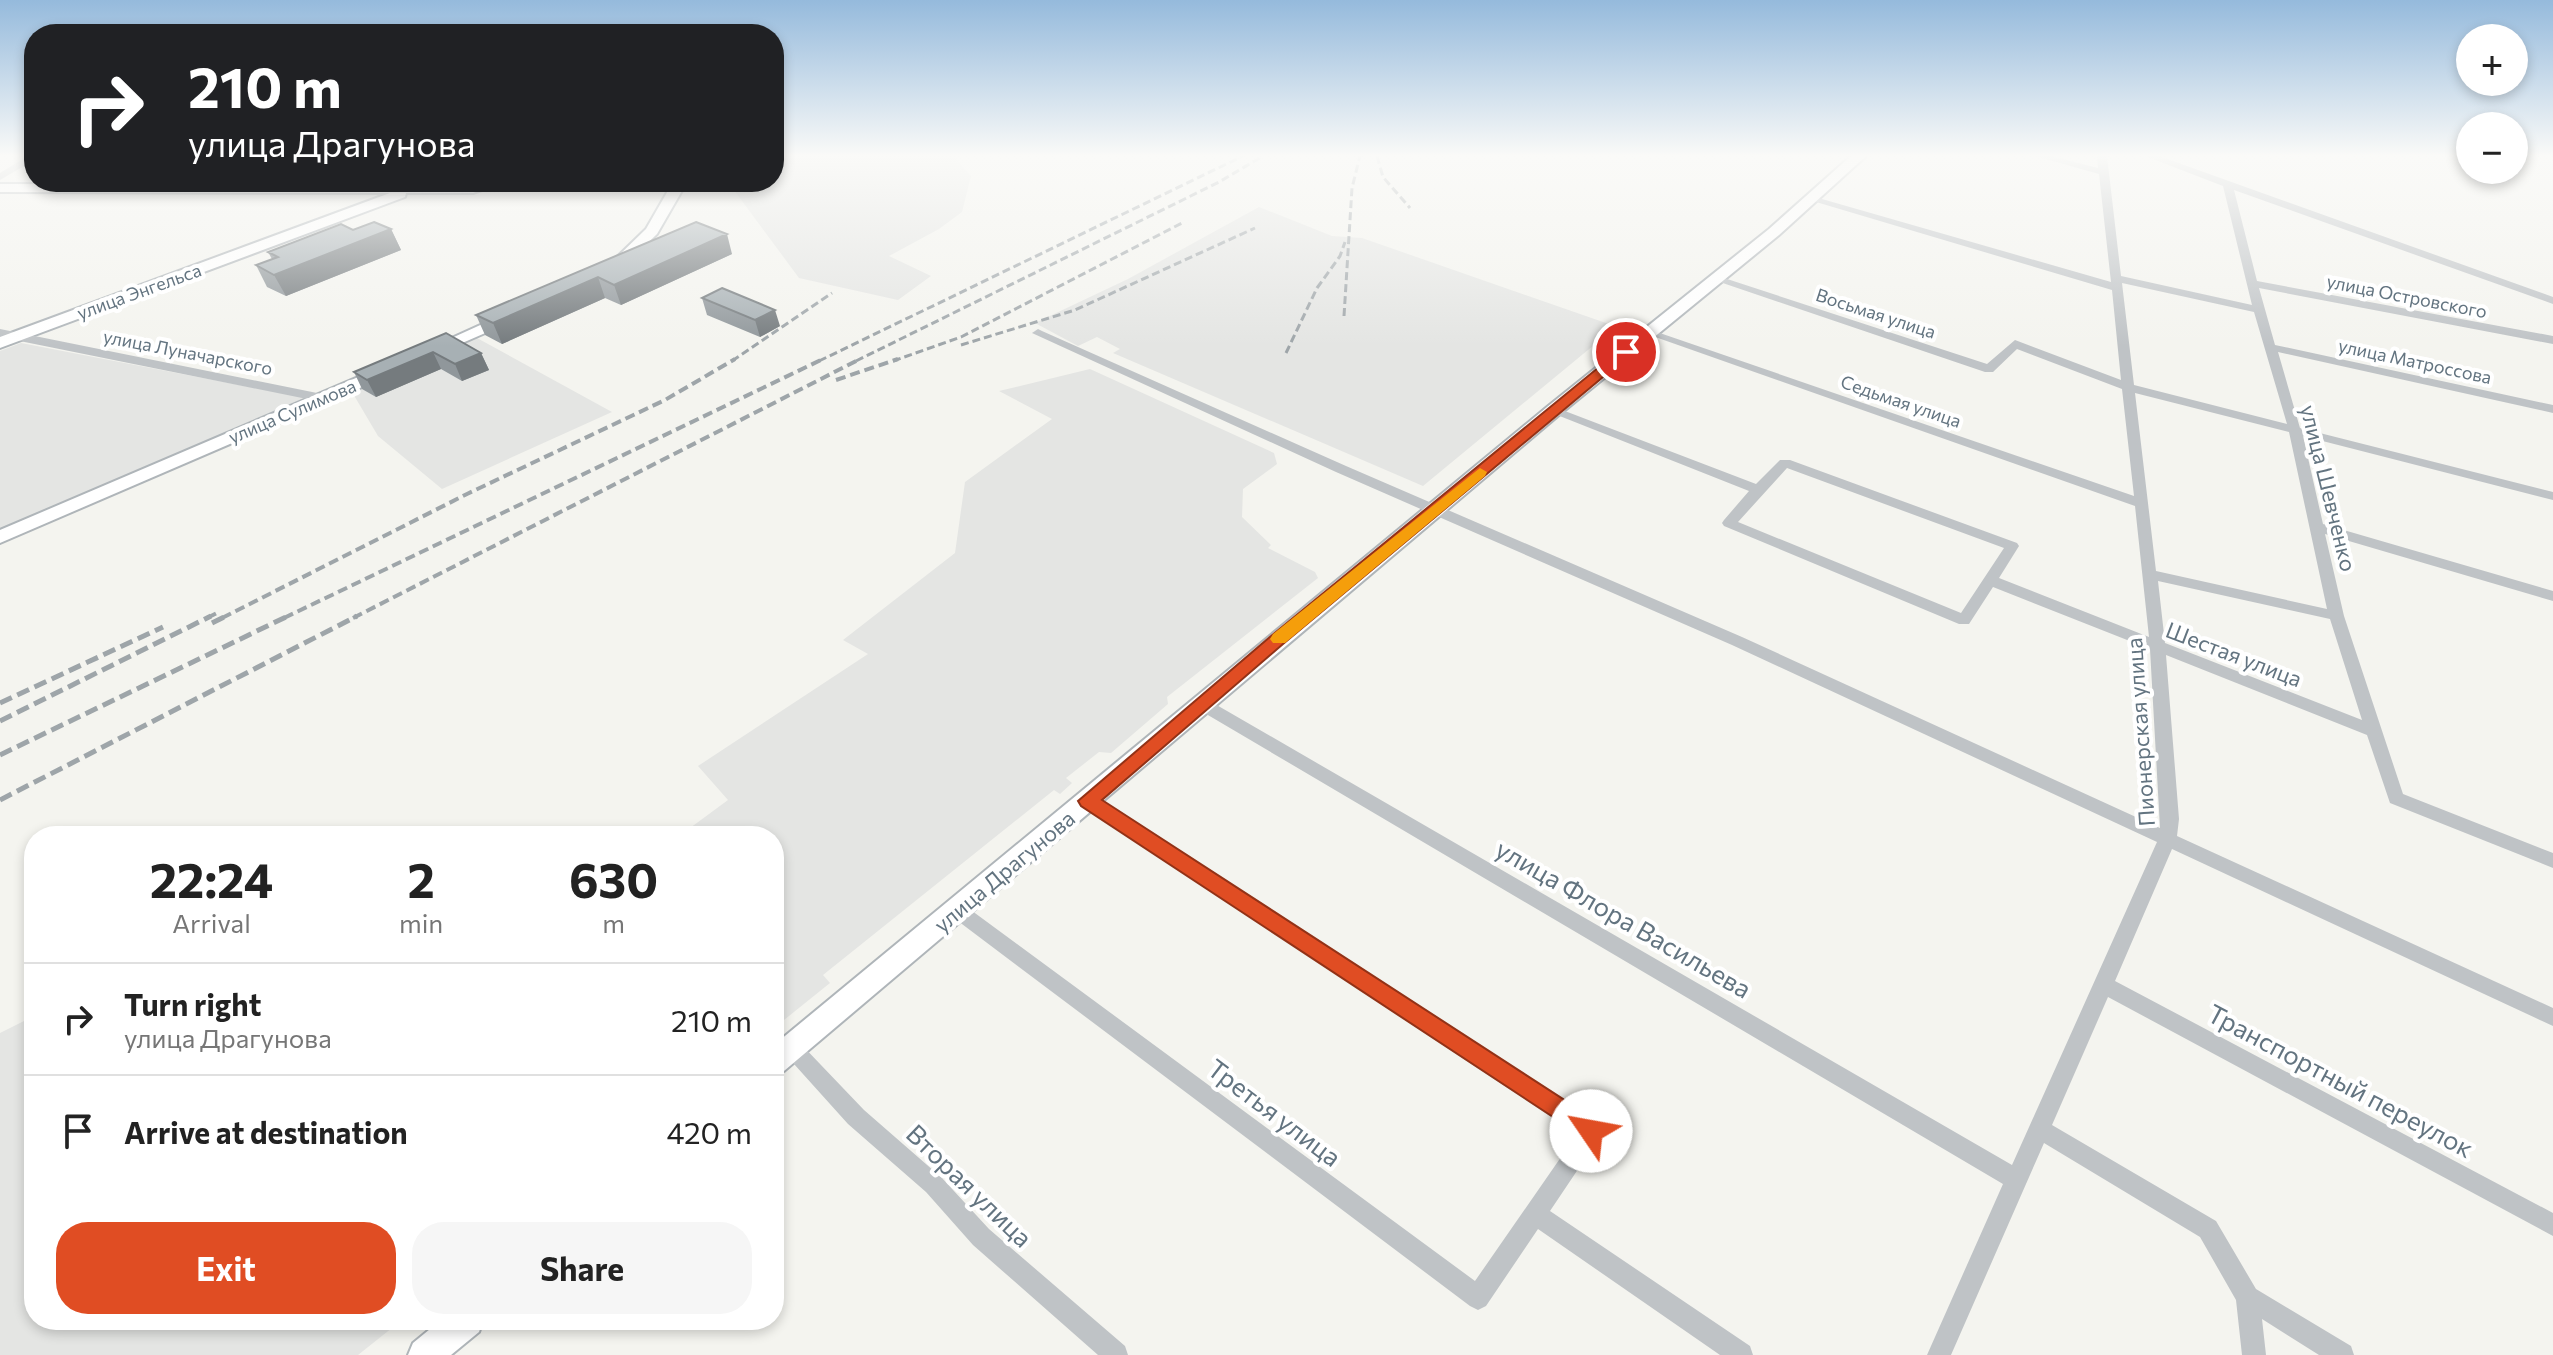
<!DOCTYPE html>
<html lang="en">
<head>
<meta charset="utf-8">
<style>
  body { margin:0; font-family:Commissioner,sans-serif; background:#f6f6f6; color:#222; height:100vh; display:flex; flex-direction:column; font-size:30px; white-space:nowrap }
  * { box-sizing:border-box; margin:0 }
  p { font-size:26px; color:#767676 }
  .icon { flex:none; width:44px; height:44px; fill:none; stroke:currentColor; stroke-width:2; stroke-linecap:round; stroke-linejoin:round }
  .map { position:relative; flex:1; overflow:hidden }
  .drawer { position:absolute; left:24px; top:826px; width:760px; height:504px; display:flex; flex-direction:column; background:#fff; border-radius:32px; box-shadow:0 4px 12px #0003 }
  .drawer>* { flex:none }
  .banner { position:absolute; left:24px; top:24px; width:760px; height:168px; border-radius:32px; box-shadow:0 4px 12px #0003; background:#202124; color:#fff; overflow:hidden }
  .fabs { position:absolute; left:2456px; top:24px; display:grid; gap:16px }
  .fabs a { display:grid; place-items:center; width:72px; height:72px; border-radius:50%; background:#fff; box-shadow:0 4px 12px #0003; font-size:40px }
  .pin { position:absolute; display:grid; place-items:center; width:68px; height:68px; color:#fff; margin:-34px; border:4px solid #fff; border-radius:50%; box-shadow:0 2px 8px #0007 }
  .me { position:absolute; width:88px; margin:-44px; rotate:303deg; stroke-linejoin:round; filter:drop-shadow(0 0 6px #0008) }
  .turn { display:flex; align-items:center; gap:28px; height:168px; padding:0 32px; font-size:36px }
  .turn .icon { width:104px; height:104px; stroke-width:2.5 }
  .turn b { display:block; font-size:56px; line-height:68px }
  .eta { display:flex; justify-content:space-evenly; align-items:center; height:136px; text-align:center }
  .eta b { font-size:48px; font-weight:700; line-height:56px }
  .primary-button { display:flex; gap:16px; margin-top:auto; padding:16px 32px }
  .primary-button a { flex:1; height:92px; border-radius:32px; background:#e04d23; color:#fff; font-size:32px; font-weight:700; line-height:92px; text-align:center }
  .primary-button a+a { background:#f6f6f6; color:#222 }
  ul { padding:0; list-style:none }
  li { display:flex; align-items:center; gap:24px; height:112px; padding:0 32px; border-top:2px solid #e0e0e0 }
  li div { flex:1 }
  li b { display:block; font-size:30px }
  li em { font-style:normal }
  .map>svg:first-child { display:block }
  .built { fill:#e4e5e3 }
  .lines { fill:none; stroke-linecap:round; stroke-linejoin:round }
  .secondary-casing { stroke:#afb5b9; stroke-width:4 }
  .minor { fill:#bfc3c6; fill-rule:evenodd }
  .tertiary { fill:#bfc3c6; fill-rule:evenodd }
  .secondary { fill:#fff; fill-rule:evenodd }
  .rail-far2 { stroke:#9ea5a9; stroke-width:3; stroke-dasharray:8 4; stroke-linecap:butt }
  .rail-far1 { stroke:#9ea5a9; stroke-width:4; stroke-dasharray:10 5; stroke-linecap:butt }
  .rail { stroke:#9ea5a9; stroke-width:5; stroke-dasharray:13 6; stroke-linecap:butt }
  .wall { fill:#90979b }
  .shaded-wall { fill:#757b7e }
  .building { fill:#a7b0b4; stroke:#757b7e; stroke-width:2 }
  .route { fill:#e04d23; stroke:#923217; stroke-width:2 }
  .slow { fill:#f59e0b }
  .labels { text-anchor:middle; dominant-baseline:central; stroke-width:8; stroke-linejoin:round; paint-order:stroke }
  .far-street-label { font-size:18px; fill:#637480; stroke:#fff }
  .street-label { font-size:22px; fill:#637480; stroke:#fff }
  .near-street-label { font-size:26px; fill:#637480; stroke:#fff }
</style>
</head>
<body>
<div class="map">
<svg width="2553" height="1355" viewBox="0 0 2553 1355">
  <rect width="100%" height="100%" fill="#f4f4ef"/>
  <path class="built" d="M774 156H954L971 176 962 212 939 229 889 256 931 276 898 300 799 278 728 182H774Z
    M1259 207 1332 236 1362 238 1626 330 1621 335 1611 331 1423 486 1113 353 1120 349 1097 337 1078 346 1035 323 1128 279Z
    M477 338 612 412 442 489 378 436 352 392Z
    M21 343 307 398 0 531V351Z
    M1090 369 1274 453 1277 464 1243 489 1242 517 1271 545 1268 548 1315 572 1318 578 1167 697 1168 704 1111 753 1099 752 1066 778 1072 783 1060 794 1054 790 823 975 830 983 784 1020 774 1011V836H695L690 828 728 800 698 766 868 654 843 640 955 553 965 482 1052 419 999 391Z
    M34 1016V1320H402L358 1355H0V1033Z"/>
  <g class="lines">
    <defs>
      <path id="secondary" d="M1851 156H1866L1779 235 1559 415 784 1071 774 1075V1045L1547 407 1769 229Z
        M482 182H504L473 193H406L405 197 0 348V337L390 193 0 192V184L472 185Z
        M673 182H687L657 234 624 266H614V260L646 229Z
        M509 312 517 317 515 320 437 354H425L423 351Z
        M384 366 390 367 392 371 390 375 0 543V530Z
        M441 1320H483L479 1332 451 1355H408L413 1343Z"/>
    </defs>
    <use href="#secondary" class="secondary-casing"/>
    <path class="minor" d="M28 156H34V160L0 180V173Z
      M2035 156H2051L2098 168 2097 156H2107L2121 276 2252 305 2223 186 2145 156H2159L2553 297V304L2234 190 2257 281 2553 336V344L2259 288 2275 345 2553 405V413L2278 352 2300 428 2553 492V500L2303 436 2323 524 2553 591V601L2325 534 2344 616 2403 794 2553 853V868L2390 803 2367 735 2166 655 2179 819 2177 836 2553 1008V1026L2172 849 2115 981 2553 1213V1236L2108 997 2052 1125 2216 1221 2256 1289 2351 1346 2354 1355H2319L2262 1319 2266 1355H2242L2236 1300 2200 1237 2044 1143 1951 1355H1927L2003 1184 1196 708 1194 704 1196 700H1208L2012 1165 2157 842 1732 645 1336 472 1032 333 1038 329 1042 331 1346 466 1742 637 2160 828 2150 649 1993 587 1969 624H1959L1724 526 1722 523 1724 520 1749 491 1547 411 1549 408H1557L1756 484 1780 460H1790L2017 543 2019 546 1999 578 2149 637 2135 506 1644 333 1650 329 1654 331 2134 496 2122 389 2017 349 1993 372H1985L1711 279 1721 277 1987 364 2015 340 2121 380 2112 290 1806 199 1815 197 2111 282 2099 174ZM2122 283 2254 312 2287 424 2134 385ZM2135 393 2289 432 2327 609 2156 571ZM1787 468 2004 548 1961 613 1738 522ZM2158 581 2330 619 2362 720 2165 643Z
      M0 329 322 394 328 398 322 402 0 337Z
      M1088 794 1599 1124 1602 1131 1599 1138 1550 1211 1750 1346 1753 1355H1720L1538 1229 1486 1306 1478 1310 1470 1306 950 915 948 910 950 905 957 902 964 905 1475 1281 1577 1134 1082 806 1079 801 1082 796Z
      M792 1039 799 1042 864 1110 942 1178 989 1229 1125 1346 1128 1355H1098L973 1245 926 1192 848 1124 785 1054 782 1048 785 1042Z"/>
    <path class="tertiary" d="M678 185 682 186V190L473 192 467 189 473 186Z"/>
    <use href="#secondary" class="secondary"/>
    <path class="rail-far2" d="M1377 156 1383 177 1410 208
      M1344 316 1352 188 1360 156
      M961 345 1075 310 1255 228
      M1286 353 1317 288 1340 256 1345 242
      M732 361 832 293
      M819 361 1243 156
      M856 361 1219 182 1263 156
      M893 361 961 337 1182 223"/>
    <path class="rail-far1" d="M836 380 898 359
      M207 618 219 612
      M222 618 467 494 665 400 735 359
      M284 618 823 359
      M353 618 860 359"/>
    <path class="rail" d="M212 623 226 616
      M0 703 163 627
      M0 721 211 616
      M0 755 288 616
      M0 800 357 616"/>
  </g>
  <path class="wall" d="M696 222 732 254 621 305 605 298 502 344 485 335 476 315Z
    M391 229 401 250 286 296 267 287 256 265 272 259 268 252 353 230Z
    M702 298 780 326 760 337 707 315Z
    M446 333 481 353 489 370 462 381 441 369 376 397 362 389 354 372Z"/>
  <path class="shaded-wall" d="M391 229 401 250 286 296 274 275Z
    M727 234 732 254 621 305 614 285Z
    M598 277 605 298 502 344 493 323Z
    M775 310 780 326 760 337 755 320Z
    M433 352 441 369 376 397 367 380Z
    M481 353 489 370 462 381 455 364Z"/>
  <path class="building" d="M374 222 391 229 274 275 256 265 278 257 268 252 341 224 353 230Z
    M696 222 727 234 614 285 598 277 493 323 476 315Z
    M722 288 775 310 755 320 702 298Z
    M446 333 481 353 455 364 433 352 367 380 354 372Z"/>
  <linearGradient id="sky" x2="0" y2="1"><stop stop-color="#95badc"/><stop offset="0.45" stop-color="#fafaf8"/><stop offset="1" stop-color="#fafaf8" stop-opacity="0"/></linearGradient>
  <rect width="2553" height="346" fill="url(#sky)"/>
  <path class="route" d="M1621 349 1633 352 1283 644 1102 800 1600 1123 1604 1131 1600 1139 1591 1142 1081 806 1078 801 1271 636Z"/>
  <path class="slow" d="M1480 468 1487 472 1485 476 1285 643H1273L1270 639 1273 634Z"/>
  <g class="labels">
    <g class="far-street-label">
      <text transform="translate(139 291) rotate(-20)">улица Энгельса</text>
      <text transform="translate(2407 296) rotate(11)">улица Островского</text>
      <text transform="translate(1876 313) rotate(18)">Восьмая улица</text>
      <text transform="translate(188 352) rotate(11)">улица Луначарского</text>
      <text transform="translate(2415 361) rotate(12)">улица Матроссова</text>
      <text transform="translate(1901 401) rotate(19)">Седьмая улица</text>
      <text transform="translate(292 411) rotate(-23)">улица Сулимова</text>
    </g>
    <g class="street-label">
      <text transform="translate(2329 488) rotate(76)">улица Шевченко</text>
      <text transform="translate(2234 654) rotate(21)">Шестая улица</text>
      <text transform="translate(2140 732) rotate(-94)">Пионерская улица</text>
      <text transform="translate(1004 871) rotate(-40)">улица Драгунова</text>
    </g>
    <g class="near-street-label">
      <text transform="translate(1624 918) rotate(30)">улица Флора Васильева</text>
      <text transform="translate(2341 1080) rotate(28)">Транспортный переулок</text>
      <text transform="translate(1275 1112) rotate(37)">Третья улица</text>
      <text transform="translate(970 1185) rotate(44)">Вторая улица</text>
    </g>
  </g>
</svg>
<div class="fabs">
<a>+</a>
<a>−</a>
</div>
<div class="pin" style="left:1626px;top:352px;background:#d93025"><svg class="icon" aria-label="arrive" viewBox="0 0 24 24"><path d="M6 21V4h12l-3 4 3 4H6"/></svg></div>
<svg class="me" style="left:1591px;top:1131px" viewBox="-20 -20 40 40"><circle r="19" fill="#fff"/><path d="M0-13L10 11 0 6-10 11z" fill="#e04d23"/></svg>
<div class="banner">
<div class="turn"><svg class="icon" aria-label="right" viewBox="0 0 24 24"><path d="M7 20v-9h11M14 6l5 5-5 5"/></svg><div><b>210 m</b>улица Драгунова</div></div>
</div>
<section class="drawer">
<div class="eta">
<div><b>22:24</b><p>Arrival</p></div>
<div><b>2</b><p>min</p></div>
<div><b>630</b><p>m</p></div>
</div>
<ul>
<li><svg class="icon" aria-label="right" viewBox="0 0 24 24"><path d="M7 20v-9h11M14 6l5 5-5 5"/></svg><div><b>Turn right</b><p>улица Драгунова</p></div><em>210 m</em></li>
<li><svg class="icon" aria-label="arrive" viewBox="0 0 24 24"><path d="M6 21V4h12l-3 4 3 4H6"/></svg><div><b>Arrive at destination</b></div><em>420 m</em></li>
</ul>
<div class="primary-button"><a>Exit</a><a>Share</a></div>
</section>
</div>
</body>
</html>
